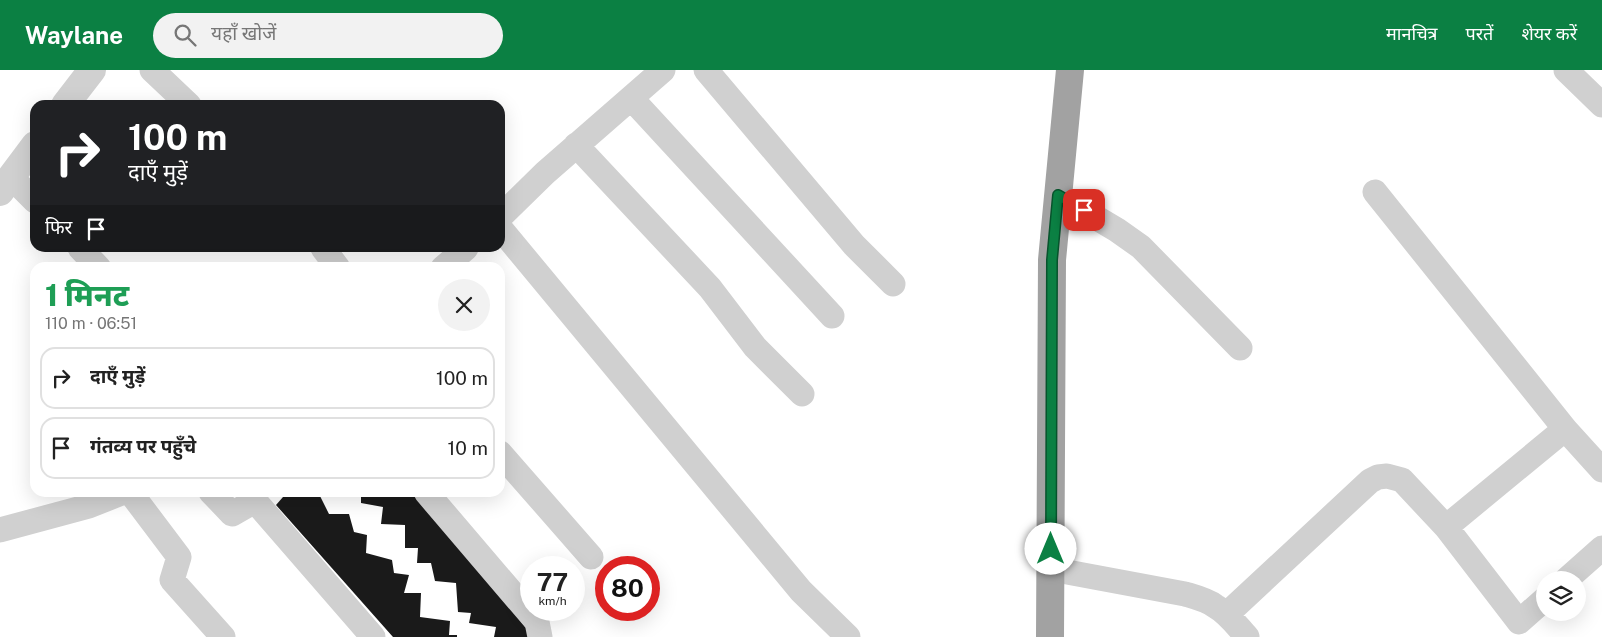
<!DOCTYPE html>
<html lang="hi">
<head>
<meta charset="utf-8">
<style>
  body { margin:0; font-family:"Public Sans","Noto Sans Devanagari",sans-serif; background:#f2f2f2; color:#222; height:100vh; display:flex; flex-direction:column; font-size:19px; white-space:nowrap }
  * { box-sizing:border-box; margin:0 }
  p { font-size:16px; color:#767676 }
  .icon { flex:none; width:28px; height:28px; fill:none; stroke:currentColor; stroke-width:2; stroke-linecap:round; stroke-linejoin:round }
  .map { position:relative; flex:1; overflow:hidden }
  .panel { position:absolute; left:30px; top:192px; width:475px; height:235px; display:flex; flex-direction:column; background:#fff; border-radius:15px; box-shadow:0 5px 20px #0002 }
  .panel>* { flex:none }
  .hud { position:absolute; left:30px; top:30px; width:475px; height:152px; border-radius:15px; box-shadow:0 5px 20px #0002; background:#202124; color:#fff; overflow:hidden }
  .buttons { position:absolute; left:1536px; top:501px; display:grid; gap:10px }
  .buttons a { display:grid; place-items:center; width:50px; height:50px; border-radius:50%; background:#fff; box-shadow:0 5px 20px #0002; font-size:25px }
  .speed { position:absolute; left:520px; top:486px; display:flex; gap:10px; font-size:25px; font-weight:700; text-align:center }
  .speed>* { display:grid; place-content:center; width:65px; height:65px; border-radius:50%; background:#fff; box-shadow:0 5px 20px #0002; line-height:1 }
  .speed small { font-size:12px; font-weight:400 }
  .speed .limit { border:8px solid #d22; background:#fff; color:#111 }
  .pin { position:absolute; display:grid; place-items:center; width:42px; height:42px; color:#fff; margin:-21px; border-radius:10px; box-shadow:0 2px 8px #0006 }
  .me { position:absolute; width:55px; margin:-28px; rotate:0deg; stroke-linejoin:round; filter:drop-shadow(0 0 4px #0008) }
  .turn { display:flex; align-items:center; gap:18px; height:105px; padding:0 15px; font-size:22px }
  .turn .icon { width:65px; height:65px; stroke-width:2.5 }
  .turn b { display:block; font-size:35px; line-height:42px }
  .then { display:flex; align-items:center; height:48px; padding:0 15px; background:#0003; gap:10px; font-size:19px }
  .round { display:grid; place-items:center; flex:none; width:52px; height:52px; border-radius:26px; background:#f2f2f2 }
  .summary { display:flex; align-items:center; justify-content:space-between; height:85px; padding:0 15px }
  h1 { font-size:30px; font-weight:800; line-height:38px; color:#1e9e55 }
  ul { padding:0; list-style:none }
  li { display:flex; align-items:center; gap:15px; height:62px; margin:0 10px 8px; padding:0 5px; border:2px solid #e0e0e0; border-radius:15px }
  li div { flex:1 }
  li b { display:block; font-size:19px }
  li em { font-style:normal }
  header { display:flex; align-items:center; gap:30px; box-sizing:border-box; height:70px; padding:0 25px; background:#0b8043; color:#fff }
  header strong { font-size:24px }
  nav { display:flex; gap:28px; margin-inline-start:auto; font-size:18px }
  .search { width:350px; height:45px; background:#f2f2f2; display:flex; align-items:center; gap:12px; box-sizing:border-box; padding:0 18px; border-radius:28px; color:#767676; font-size:19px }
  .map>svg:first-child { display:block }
  .building { fill:#1a1a1a }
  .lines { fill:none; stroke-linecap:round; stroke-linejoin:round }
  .minor { stroke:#d0d0d0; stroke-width:25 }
  .tertiary { stroke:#d0d0d0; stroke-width:28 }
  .trunk { stroke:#a2a2a2; stroke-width:28 }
  .route-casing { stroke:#07532c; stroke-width:12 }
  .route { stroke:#0b8043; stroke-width:9 }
</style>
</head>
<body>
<header>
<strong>Waylane</strong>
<div class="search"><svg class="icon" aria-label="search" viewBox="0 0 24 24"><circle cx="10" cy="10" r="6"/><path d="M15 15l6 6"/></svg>यहाँ खोजें</div>
<nav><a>मानचित्र</a><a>परतें</a><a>शेयर करें</a></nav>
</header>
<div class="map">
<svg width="1602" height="567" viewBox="0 0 1602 567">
  <rect width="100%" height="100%" fill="#fff"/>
  <path class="building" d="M281 422H318L329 444H349L354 462 367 465 366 483 392 490 394 503 409 505 404 523H421L420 547 450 551 449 565H457V567H393L276 435 283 427Z
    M361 422H421L533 567H494L496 557 469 553 471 543 458 542 456 513 435 511 431 493H417L418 478H405V455L381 454 383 437 361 433Z"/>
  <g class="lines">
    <path class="minor" d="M152 0 189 35
      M706 0 854 175 893 214
      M1566 0 1602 35
      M631 28 832 246
      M576 75 710 218 755 277 802 324
      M11 107 35 131
      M1375 122 1565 359 1602 400
      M1058 125 1117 160 1141 177 1240 278
      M500 147 545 103 663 0
      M500 158 801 521 848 567
      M80 178 99 198
      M323 178 338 198
      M443 198 466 178
      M500 383 591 487
      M130 422 179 487 172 510 223 567
      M211 422 232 444 255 431 373 567
      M426 422 537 552 540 567
      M0 460 89 436 124 422
      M1051 499 1185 524C1195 527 1207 530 1215 536 1228 543 1237 556 1247 567
      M1566 510 1602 478
      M1545 529 1519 552 1446 457 1565 359
      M1227 544 1370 411 1378 407 1387 406 1402 410 1446 457"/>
    <path class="tertiary" d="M65 35 92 0
      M0 122 35 75"/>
    <path class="trunk" d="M1050 567 1052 190 1070 0"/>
  </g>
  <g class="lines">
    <defs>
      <path id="route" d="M1051 479 1052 190 1058 125 1084 140"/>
    </defs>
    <use href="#route" class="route-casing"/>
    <use href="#route" class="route"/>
  </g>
</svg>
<div class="buttons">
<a><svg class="icon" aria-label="layers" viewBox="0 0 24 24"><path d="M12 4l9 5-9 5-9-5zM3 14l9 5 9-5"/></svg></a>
</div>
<div class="speed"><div>77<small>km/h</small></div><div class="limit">80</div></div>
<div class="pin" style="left:1084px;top:140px;background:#d93025"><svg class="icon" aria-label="arrive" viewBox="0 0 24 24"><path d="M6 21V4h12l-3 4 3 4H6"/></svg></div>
<svg class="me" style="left:1051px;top:479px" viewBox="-20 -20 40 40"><circle r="19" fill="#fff"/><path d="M0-13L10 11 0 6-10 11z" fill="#0b8043"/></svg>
<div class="hud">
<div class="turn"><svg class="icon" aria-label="right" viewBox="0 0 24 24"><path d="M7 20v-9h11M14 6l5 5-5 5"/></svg><div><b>100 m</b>दाएँ मुड़ें</div></div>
<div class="then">फिर<svg class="icon" aria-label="arrive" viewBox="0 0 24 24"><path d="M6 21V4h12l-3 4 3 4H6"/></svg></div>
</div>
<section class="panel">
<div class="summary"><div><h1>1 मिनट</h1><p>110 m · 06:51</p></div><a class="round"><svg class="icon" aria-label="close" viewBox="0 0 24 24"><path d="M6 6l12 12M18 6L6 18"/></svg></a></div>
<ul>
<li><svg class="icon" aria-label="right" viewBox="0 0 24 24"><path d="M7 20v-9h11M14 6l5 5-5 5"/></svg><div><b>दाएँ मुड़ें</b></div><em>100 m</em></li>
<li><svg class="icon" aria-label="arrive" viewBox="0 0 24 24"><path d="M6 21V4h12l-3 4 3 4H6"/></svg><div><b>गंतव्य पर पहुँचे</b></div><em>10 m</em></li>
</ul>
</section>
</div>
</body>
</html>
